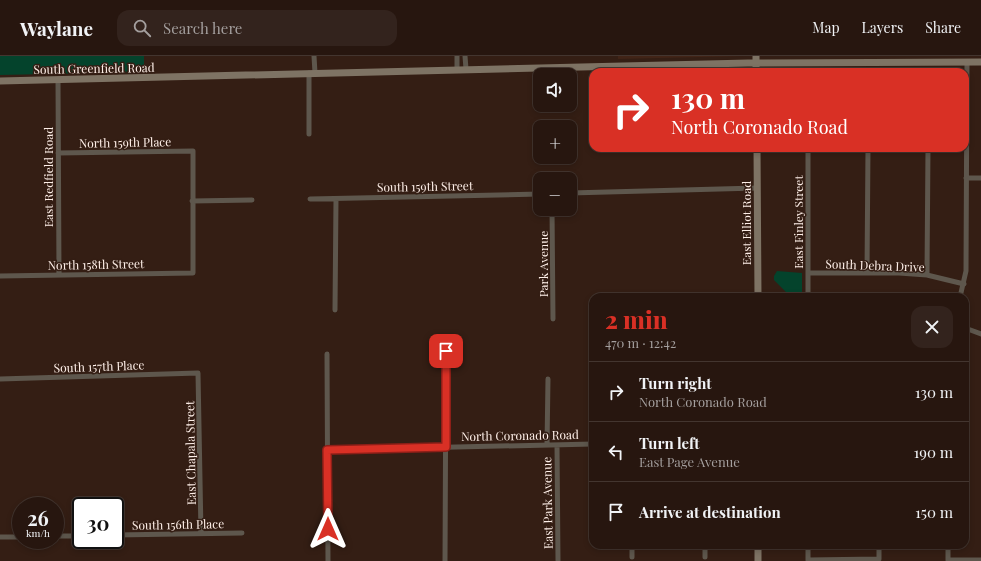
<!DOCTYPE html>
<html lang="en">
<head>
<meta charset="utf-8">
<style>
  body { margin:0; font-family:"Playfair Display",serif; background:#33231d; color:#f1f3f6; height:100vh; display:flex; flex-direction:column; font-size:15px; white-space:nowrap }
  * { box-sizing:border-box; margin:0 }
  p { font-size:13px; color:#a49f9e }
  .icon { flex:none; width:22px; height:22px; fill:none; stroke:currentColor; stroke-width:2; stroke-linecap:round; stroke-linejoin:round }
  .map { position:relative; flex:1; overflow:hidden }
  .sheet { position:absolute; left:589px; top:237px; width:380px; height:256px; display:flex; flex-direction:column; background:#27160f; border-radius:12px; box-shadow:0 2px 6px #0003,0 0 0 1px #43352f }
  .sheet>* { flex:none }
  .hud { position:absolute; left:589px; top:12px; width:380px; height:84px; border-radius:12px; box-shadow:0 2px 6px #0003,0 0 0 1px #43352f; background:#d93025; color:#fff; overflow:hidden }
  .tools { position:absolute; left:533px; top:12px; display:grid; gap:8px }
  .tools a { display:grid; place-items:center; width:44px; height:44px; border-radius:8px; background:#27160f; box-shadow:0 2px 6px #0003,0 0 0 1px #43352f; font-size:20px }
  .speed { position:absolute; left:12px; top:441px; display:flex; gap:8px; font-size:20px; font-weight:700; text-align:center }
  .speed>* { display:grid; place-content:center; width:52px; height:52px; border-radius:50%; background:#27160f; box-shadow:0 2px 6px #0003,0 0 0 1px #43352f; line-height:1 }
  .speed small { font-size:10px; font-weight:400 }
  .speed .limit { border:2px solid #111; border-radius:6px; background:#fff; color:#111 }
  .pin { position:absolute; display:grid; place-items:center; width:34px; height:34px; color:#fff; margin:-17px; border-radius:8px; box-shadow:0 2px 6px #0006 }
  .me { position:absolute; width:44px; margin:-22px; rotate:0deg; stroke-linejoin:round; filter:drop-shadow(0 0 3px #0008) }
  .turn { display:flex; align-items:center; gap:14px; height:84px; padding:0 16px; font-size:18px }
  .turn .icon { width:52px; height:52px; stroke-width:2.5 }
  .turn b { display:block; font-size:28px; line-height:34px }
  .round { display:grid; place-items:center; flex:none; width:42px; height:42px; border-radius:12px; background:#33231d }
  .summary { display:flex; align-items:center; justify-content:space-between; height:68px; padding:0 16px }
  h1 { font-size:24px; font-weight:800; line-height:30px; color:#d93025 }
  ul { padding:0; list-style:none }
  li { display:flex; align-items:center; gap:12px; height:60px; padding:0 16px; border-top:1px solid #43352f }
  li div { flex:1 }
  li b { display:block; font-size:15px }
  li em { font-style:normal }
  header { display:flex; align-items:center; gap:24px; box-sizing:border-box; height:56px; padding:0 20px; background:#27160f; border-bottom:1px solid #43352f }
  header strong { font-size:19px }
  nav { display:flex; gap:22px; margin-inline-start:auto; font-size:14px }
  .search { width:280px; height:36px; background:#33231d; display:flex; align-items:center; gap:10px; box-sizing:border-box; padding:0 14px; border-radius:12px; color:#a49f9e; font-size:15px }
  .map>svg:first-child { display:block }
  .built { fill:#412417 }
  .green { fill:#04432c }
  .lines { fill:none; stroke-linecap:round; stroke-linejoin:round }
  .street { stroke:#5e574d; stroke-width:5 }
  .secondary { stroke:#7e7364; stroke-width:7 }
  .route-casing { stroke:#8d1f18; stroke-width:10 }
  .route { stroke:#d93025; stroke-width:7 }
  .labels { text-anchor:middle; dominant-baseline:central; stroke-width:3; stroke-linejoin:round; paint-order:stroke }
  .street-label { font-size:12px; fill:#feefe8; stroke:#341e14 }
</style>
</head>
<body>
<header>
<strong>Waylane</strong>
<div class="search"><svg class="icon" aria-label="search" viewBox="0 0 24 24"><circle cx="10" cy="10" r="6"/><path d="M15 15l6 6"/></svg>Search here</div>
<nav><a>Map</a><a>Layers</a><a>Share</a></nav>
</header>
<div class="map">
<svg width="981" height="505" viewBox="0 0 981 505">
  <rect width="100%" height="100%" fill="#341e14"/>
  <path class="built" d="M618 0H744L618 3Z
    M745 13 750 16H677V14Z"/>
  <path class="green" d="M0 0H144V16L0 19Z
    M777 215 802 217V238L785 241 786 236 774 224V220Z"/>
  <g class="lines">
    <path class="street" d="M314 0 315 17
      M465 0 466 13
      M457 14V0
      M309 17V78
      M58 24 59 218
      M966 122H981
      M570 137 757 132
      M310 143 540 138
      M192 145 252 144
      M552 153 553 263
      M808 217H899L927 219 964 228
      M867 217 868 92
      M927 219 928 92
      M0 220 193 217V95L58 97
      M808 241V92
      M960 241 966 215 967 6
      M335 254 336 143
      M965 272 981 278
      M327 298 328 505
      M0 323 198 317 201 477
      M547 389 548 323
      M557 389 558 504
      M327 394 593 388
      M115 479 242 477
      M55 480H81
      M0 481H21
      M632 489V501
      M705 489V501
      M808 489V504L879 503V489
      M948 489V504H981
      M445 505 446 295"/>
    <path class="secondary" d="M756 0V16
      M0 25 748 7 981 6
      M757 92 758 241
      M758 489V505"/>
  </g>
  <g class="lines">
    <defs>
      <path id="route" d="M328 473 327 394 446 391V295"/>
    </defs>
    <use href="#route" class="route-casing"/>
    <use href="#route" class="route"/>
  </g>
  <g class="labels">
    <g class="street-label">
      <text transform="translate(94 12) rotate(-1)">South Greenfield Road</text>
      <text transform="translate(125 86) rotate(-1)">North 159th Place</text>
      <text transform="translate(48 121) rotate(-90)">East Redfield Road</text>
      <text transform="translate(425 130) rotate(-1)">South 159th Street</text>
      <text transform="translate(798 166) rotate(-90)">East Finley Street</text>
      <text transform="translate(746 167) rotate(-90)">East Elliot Road</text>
      <text transform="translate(96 208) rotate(-1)">North 158th Street</text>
      <text transform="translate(543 208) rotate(-90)">Park Avenue</text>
      <text transform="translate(875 209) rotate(2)">South Debra Drive</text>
      <text transform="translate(99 310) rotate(-2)">South 157th Place</text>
      <text transform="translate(520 379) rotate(-1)">North Coronado Road</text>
      <text transform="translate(190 397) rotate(-91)">East Chapala Street</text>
      <text transform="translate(547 447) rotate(-91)">East Park Avenue</text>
      <text transform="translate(178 468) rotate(-1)">South 156th Place</text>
    </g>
  </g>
</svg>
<div class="tools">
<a><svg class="icon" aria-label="sound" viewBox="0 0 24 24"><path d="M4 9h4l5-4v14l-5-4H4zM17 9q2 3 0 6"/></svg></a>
<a>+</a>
<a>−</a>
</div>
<div class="speed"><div>26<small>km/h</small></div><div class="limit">30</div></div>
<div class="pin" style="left:446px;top:295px;background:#d93025"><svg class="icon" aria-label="arrive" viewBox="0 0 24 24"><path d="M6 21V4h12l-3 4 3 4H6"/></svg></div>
<svg class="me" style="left:328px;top:473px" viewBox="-20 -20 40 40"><path d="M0-17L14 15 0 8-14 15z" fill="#d93025" stroke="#fff" stroke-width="4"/></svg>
<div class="hud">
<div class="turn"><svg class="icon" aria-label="right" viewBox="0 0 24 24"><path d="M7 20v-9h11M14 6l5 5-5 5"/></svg><div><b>130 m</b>North Coronado Road</div></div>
</div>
<section class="sheet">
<div class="summary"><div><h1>2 min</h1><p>470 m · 12:42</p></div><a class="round"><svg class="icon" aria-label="close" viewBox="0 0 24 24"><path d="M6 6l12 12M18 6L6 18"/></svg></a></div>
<ul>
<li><svg class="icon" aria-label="right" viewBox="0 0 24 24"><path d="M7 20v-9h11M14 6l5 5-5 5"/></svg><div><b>Turn right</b><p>North Coronado Road</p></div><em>130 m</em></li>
<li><svg class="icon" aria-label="left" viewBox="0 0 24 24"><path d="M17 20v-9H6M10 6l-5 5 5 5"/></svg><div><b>Turn left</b><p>East Page Avenue</p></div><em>190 m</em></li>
<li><svg class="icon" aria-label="arrive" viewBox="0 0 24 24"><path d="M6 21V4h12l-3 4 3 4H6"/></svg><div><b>Arrive at destination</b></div><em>150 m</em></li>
</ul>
</section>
</div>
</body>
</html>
